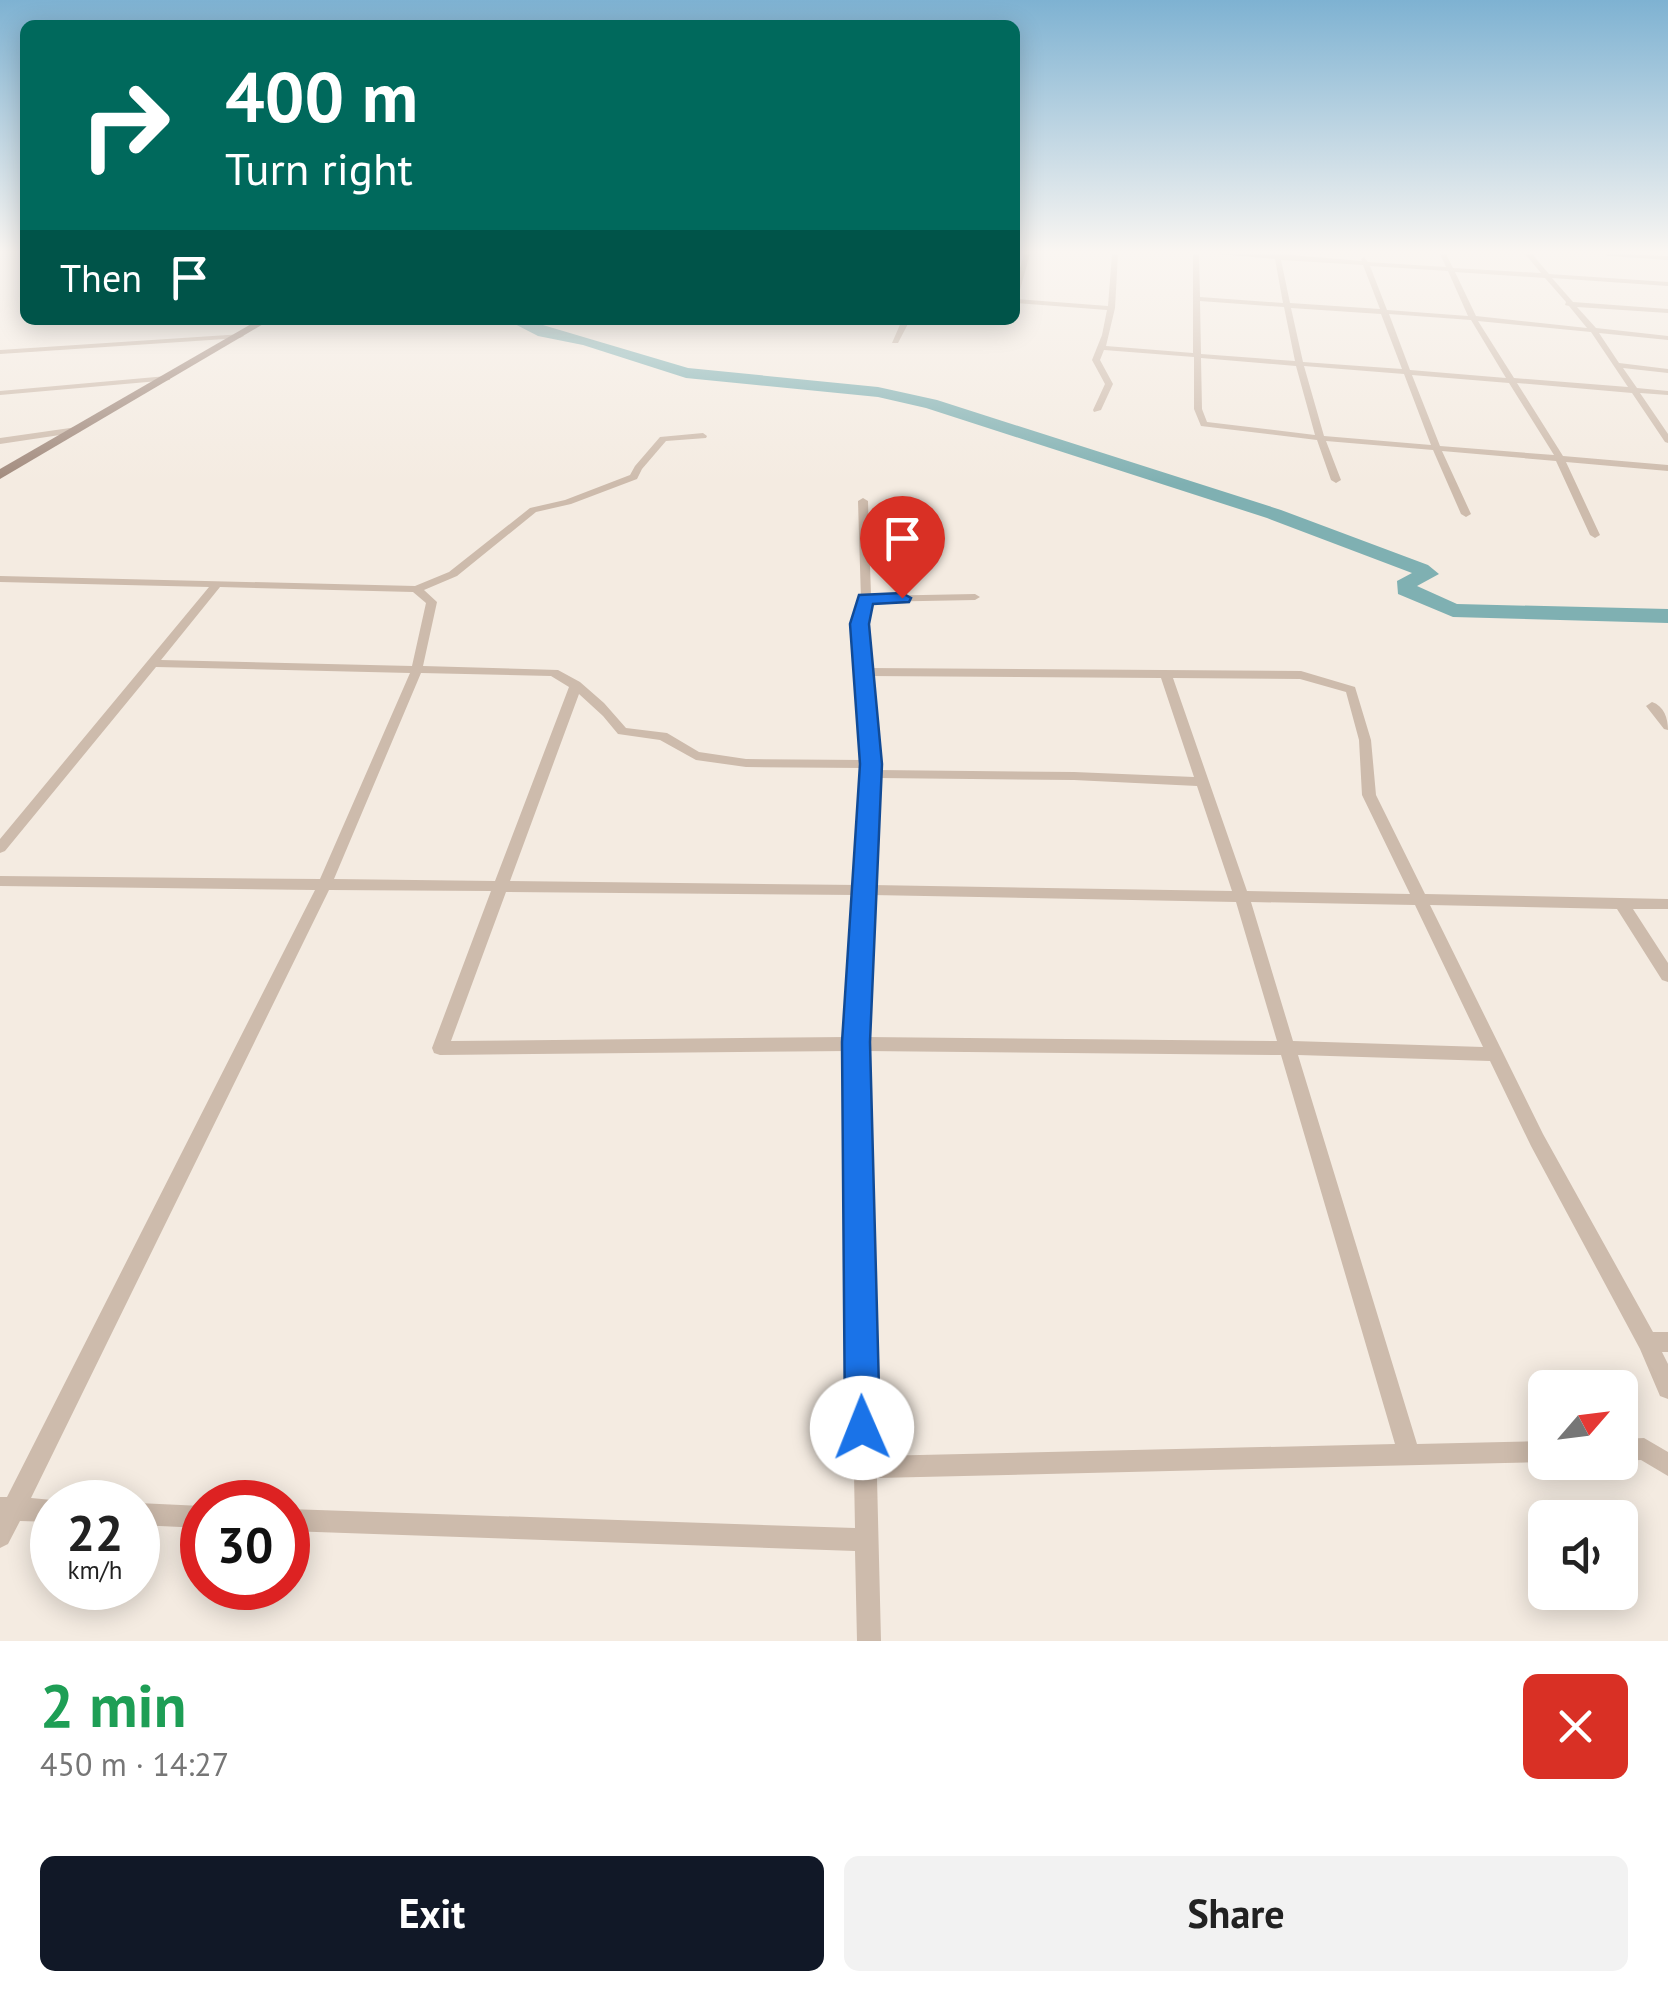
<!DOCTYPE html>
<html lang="en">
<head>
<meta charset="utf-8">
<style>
  body { margin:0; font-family:"PT Sans",sans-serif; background:#f2f2f2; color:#222; height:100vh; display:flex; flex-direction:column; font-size:38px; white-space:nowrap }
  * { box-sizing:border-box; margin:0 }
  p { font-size:32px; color:#767676 }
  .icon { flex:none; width:55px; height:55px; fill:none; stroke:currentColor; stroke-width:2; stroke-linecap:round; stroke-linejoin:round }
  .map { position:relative; height:1641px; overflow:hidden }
  .details { display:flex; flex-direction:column; background:#fff; flex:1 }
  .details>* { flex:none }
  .guide { position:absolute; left:20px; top:20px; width:1000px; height:305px; border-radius:15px; box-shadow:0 5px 25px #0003; background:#00695c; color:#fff; overflow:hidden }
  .needle { width:65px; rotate:62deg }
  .tools { position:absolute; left:1528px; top:1370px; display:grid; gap:20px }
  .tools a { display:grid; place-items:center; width:110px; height:110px; border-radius:15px; background:#fff; box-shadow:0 5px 25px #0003; font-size:50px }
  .speed { position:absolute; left:30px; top:1480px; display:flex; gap:20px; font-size:50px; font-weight:700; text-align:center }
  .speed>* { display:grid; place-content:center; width:130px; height:130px; border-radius:50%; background:#fff; box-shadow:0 5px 25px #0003; line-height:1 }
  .speed small { font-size:25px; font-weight:400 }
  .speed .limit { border:15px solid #d22; background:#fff; color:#111 }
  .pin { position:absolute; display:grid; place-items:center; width:85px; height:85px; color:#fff; margin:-102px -42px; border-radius:50% 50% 50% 0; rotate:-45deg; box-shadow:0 0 10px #0007 }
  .pin .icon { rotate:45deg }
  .me { position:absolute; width:110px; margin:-55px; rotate:359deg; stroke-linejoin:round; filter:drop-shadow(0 0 8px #0008) }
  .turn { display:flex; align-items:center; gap:35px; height:210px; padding:0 40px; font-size:45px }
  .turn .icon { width:130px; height:130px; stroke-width:2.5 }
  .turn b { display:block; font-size:70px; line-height:85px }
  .then { display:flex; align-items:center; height:95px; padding:0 40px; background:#0003; gap:20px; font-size:38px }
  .round { display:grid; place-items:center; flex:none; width:105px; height:105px; border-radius:15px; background:#f2f2f2 }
  .headline { display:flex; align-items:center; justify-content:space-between; height:170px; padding:0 40px }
  h1 { font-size:60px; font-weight:800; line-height:75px; color:#1e9e55 }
  .action { display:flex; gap:20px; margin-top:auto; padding:20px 40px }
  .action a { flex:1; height:115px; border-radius:15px; background:#111827; color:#fff; font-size:40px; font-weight:800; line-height:115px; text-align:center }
  .action a+a { background:#f2f2f2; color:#222 }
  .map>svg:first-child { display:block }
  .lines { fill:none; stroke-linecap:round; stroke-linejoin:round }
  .river { fill:#7fb0b2; fill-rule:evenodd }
  .minor { fill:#cdbbac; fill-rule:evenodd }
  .secondary { fill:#a18a7d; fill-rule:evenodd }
  .route { fill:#1a73e8; stroke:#114b97; stroke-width:2.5 }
</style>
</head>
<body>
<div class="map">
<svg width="1668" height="1641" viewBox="0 0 1668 1641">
  <rect width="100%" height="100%" fill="#f4ebe1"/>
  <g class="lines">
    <path class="river" d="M507 320H526L688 368 878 387 937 400 1281 510 1428 565 1439 574 1417 586 1457 604 1668 609V623L1453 617 1398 594 1397 581 1412 573 1267 518 926 408 878 397 686 378 583 345 538 336Z"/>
    <path class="minor" d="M1024 254H1030L1018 297 1015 299 1108 306 1112 254H1118L1115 308 1106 346 1193 353V254H1199L1200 297 1283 303 1275 259 1219 254H1280L1362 261 1361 259 1364 257 1368 262 1446 267 1440 254H1446L1453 268 1541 273 1525 254H1532L1549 274 1668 282V286L1552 278 1573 302 1668 309V313L1577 307 1596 328 1668 336V340L1599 333 1619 363 1668 369V373L1623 368 1637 388 1668 391V395L1640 393 1668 434V443L1665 442 1632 393 1517 383 1563 456 1668 465V471L1566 462 1600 535 1595 538 1590 535 1556 461 1442 451 1471 514 1466 517 1461 514 1433 450 1326 441 1341 480 1336 483 1331 480 1317 440 1201 426 1194 409V357L1104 350 1100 360 1113 384 1101 410 1094 412 1093 410 1105 384 1092 360 1102 335 1107 310 1015 303V285ZM1281 260 1363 265 1380 309 1290 303ZM1370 266 1448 271 1468 316 1387 310ZM1455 272 1545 278 1566 302 1565 305 1569 306 1587 328 1476 316ZM1200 301 1284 307 1295 361 1201 354ZM1291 308 1381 314 1402 369 1303 362ZM1389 314 1471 320 1506 378 1410 370ZM1478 321 1591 332 1628 387 1514 378ZM1201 358 1296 366 1315 435 1207 422 1202 409ZM1304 366 1404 374 1431 445 1324 436ZM1412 375 1509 383 1554 455 1440 446Z
      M1605 254 1668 256V260L1608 256Z
      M902 320H910L898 343H892Z
      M243 334 244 336 240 338 0 354V350Z
      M167 376H170V380L0 395V391Z
      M77 427 81 430 80 432 0 444V438Z
      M703 433 707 436 706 438 666 441 642 469 637 479 571 504 536 512 457 576 424 590 437 602 423 666 558 670 580 682 604 703 626 728 667 733 699 752 746 759 863 760 853 623 861 599 858 501 863 498 868 501 871 596 975 594 980 597 975 600 871 602 865 623 868 668 1301 671 1355 687 1371 740 1376 795 1425 894 1668 899V909H1633L1668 963V982L1662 980 1617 909 1430 905 1543 1134 1653 1332H1668V1352H1662L1668 1364V1399L1660 1396 1640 1349 1531 1146 1490 1061 1298 1055 1417 1444 1545 1441 1546 1462 877 1478 881 1641H857L855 1551 288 1531V1509L855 1528 854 1473 852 1467 854 1462 848 1051 440 1055 434 1053 432 1048 491 891 329 890 31 1498 52 1500 59 1502H52V1522L20 1521 8 1544 0 1548V1497H7L315 890 0 886V876L320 879 410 673 156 667 5 851 0 853V839L209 587 0 582V576L415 586 449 572 530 508 565 500 630 475 635 466 660 437ZM220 587 413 592 426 603 412 666 161 660ZM421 673 551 676 569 687 495 881 334 879ZM869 676 1161 678 1194 777 1074 772 877 770ZM1173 678 1300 679 1346 692 1359 740 1362 795 1410 894 1247 891ZM579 694 603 716 618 734 660 740 696 760 746 767 864 768 858 885 510 881ZM877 778 1074 780 1197 786 1232 891 872 885ZM506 892 857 895 848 1037 451 1041ZM872 895 1236 902 1277 1041 865 1037ZM1251 902 1415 905 1483 1047 1293 1041ZM865 1051 1281 1055 1395 1444 876 1456Z
      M1652 702C1664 706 1668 718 1668 730L1664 729 1646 706Z
      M1644 1438 1668 1452V1476L1641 1460 1620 1461V1439Z
      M138 1503 202 1506V1528L138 1525Z"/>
    <path class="secondary" d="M258 320H270L0 479V469Z"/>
  </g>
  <linearGradient id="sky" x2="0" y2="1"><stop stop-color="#7eb2d2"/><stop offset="0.52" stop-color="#faf6f2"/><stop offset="1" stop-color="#faf6f2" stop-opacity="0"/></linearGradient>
  <rect width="1668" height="484" fill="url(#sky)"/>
  <path class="route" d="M902 593 911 598 909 602 873 604 869 624 882 764 870 1042 880 1428 875 1441 862 1446 850 1441 845 1428 842 1042 860 764 850 624 859 595Z"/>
</svg>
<div class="tools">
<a><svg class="needle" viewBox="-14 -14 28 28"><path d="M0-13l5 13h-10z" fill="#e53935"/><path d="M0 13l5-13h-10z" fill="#767676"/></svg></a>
<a><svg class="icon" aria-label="sound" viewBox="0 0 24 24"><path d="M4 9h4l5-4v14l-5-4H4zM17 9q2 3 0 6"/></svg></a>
</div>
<div class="speed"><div>22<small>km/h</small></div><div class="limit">30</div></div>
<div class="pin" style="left:902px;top:598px;background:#d93025"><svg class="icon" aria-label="arrive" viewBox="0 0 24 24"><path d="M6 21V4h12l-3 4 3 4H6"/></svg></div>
<svg class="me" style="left:862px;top:1428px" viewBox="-20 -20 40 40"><circle r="19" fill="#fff"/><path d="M0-13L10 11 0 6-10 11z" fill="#1a73e8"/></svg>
<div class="guide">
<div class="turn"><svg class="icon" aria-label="right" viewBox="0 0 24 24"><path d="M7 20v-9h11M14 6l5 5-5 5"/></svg><div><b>400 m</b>Turn right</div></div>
<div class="then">Then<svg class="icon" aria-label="arrive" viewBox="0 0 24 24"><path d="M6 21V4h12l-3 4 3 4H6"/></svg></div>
</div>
</div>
<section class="details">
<div class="headline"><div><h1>2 min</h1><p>450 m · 14:27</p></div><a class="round" style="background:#d93025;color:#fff"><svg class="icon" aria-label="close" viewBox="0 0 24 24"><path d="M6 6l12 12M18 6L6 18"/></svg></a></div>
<div class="action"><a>Exit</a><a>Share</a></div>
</section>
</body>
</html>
